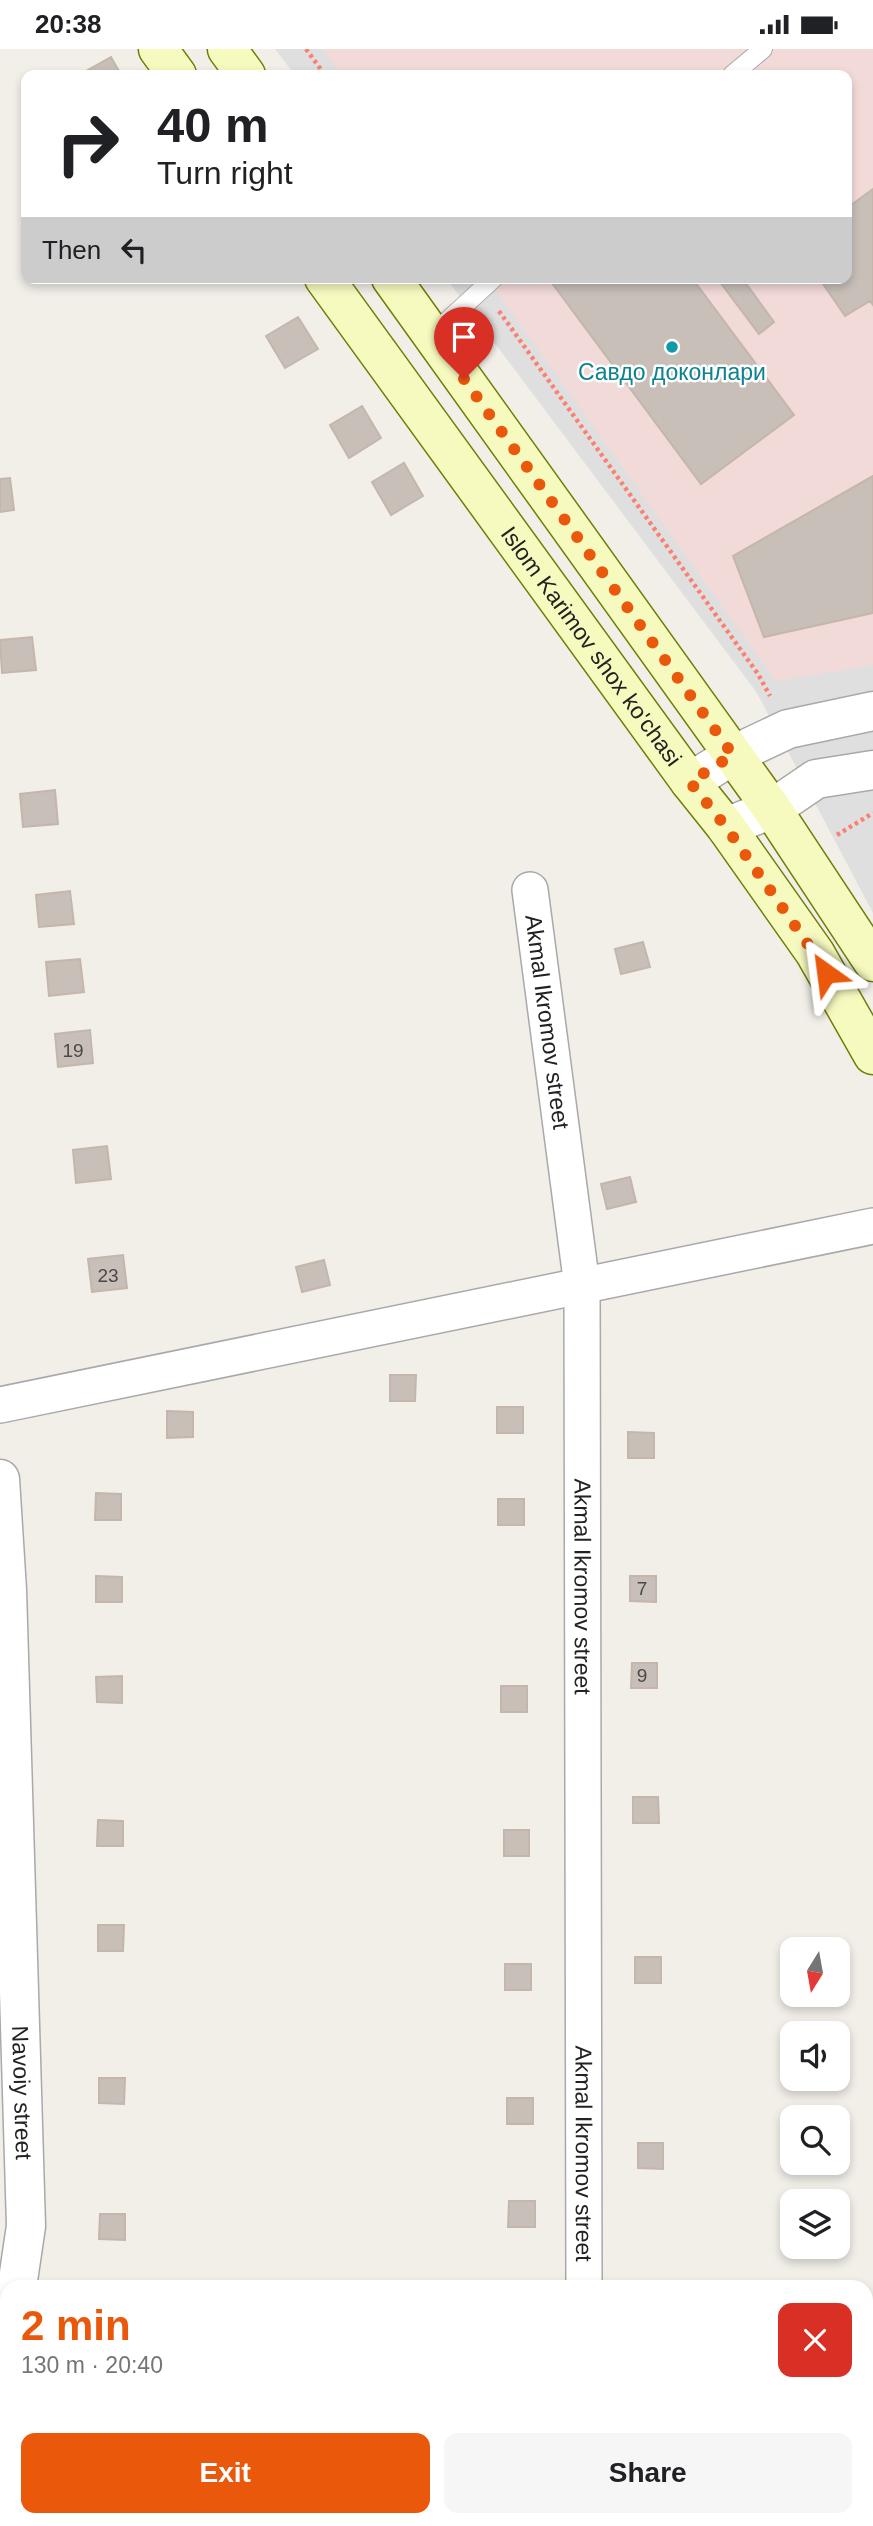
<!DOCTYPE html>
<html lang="en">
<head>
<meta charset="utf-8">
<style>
  body { margin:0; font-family:Arial,sans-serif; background:#f6f6f6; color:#202124; height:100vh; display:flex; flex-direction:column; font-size:26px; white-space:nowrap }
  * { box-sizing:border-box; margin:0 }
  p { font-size:23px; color:#757577 }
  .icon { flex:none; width:38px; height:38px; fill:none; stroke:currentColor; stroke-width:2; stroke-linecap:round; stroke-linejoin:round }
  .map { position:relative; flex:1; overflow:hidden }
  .details { position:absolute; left:0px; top:2231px; width:873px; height:247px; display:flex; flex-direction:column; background:#fff; border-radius:21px 21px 0 0; box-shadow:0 4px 10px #0003 }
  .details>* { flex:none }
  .hud { position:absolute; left:21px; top:21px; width:831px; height:214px; border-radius:14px; box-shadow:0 4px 10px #0003; background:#fff; color:#202124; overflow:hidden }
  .needle { width:46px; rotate:191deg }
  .tools { position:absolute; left:780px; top:1888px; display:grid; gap:14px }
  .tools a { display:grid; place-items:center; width:70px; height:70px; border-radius:14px; background:#fff; box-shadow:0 4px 10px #0003; font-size:35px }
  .pin { position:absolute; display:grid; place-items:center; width:60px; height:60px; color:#fff; margin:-72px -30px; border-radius:50% 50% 50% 0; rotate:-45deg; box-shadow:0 0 7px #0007 }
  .pin .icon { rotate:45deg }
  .me { position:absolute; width:77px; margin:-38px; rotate:329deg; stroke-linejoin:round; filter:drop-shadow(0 0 5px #0008) }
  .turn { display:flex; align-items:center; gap:24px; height:147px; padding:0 21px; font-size:32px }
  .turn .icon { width:91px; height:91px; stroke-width:2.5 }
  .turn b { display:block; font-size:49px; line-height:60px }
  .then { display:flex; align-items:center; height:66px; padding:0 21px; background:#0003; gap:14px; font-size:26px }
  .round { display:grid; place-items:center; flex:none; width:74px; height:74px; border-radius:14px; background:#f6f6f6 }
  .summary { display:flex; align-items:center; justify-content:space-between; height:119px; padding:0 21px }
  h1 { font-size:42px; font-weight:700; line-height:52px; color:#ea580c }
  .button { display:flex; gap:14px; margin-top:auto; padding:14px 21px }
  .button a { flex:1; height:80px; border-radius:14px; background:#ea580c; color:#fff; font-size:28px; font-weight:700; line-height:80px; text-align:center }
  .button a+a { background:#f6f6f6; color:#202124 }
  .status { display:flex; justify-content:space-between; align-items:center; height:49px; padding:0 35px; background:#fff; direction:ltr }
  .status svg { height:19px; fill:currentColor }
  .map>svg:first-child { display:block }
  .residential { fill:#e0dfdf }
  .commercial { fill:#f2dad9 }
  .building { fill:#c7bfb8; stroke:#c4b6ab; stroke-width:2 }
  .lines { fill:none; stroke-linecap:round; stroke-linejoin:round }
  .service-casing { stroke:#a9a9a9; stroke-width:20 }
  .minor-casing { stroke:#a9a9a9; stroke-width:38 }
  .tertiary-casing { stroke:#a9a9a9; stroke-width:41 }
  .secondary-casing { stroke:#707d05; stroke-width:41 }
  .path { stroke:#fa8072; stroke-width:4.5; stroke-dasharray:3.5 3.5; stroke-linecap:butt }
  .service { stroke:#fff; stroke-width:18 }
  .minor { stroke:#fff; stroke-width:35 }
  .tertiary { stroke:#fff; stroke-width:38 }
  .secondary { stroke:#f7fabf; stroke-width:38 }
  .route { stroke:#ea580c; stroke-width:12; stroke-dasharray:0 21.6 }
  .culture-dot { fill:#0f9aa8; stroke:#fff; stroke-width:2.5 }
  .labels { text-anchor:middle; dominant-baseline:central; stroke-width:5; stroke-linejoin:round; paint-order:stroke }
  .number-label { font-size:19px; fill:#4b4948 }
  .culture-label { font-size:23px; fill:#0d838f; stroke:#fff }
  .street-label { font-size:23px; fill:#222; stroke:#fff }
</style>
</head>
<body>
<div class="status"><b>20:38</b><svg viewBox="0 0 49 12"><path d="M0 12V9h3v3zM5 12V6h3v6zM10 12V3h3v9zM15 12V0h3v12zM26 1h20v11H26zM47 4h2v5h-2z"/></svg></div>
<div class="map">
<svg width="873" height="2477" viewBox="0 0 873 2477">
  <rect width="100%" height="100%" fill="#f2efe9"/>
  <path class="residential" d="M275 0H873V864L757 644 446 229H847V26H295Z"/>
  <path class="commercial" d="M323 0H873V616L776 632 487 229H847V26H342Z"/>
  <path class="building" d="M111 8 121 26H79Z
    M873 140V256L870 252 845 267 819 229H847V159Z
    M692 229 794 366 701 435 549 230Z
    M717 229H742L774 273 759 285Z
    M298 268 318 300 285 319 266 287Z
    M362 357 381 389 349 409 330 376Z
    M404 414 423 447 391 466 372 433Z
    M873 427V564L764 588 733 507Z
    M10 429 14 461 0 463V430Z
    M32 588 36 621 2 624 0 591Z
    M55 741 58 775 23 778 20 745Z
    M70 842 74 875 39 878 36 846Z
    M643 893 650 918 621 925 615 900Z
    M80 910 84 943 49 947 46 913Z
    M90 981 93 1014 58 1018 55 985Z
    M107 1097 111 1130 76 1134 73 1101Z
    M630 1128 636 1153 607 1160 601 1135Z
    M123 1206 127 1239 92 1243 88 1210Z
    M324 1211 330 1236 302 1243 296 1218Z
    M390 1326H416L415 1352H390Z
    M497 1358H523V1384H497Z
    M167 1362 193 1363V1388L167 1389Z
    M628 1383 654 1384V1409H628Z
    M96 1444 121 1445V1471H95Z
    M498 1450H524V1476H498Z
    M96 1527 122 1528V1553H96Z
    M630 1527H656V1553L630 1552Z
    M632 1614H657V1639H631Z
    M122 1627V1654L97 1653 96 1628Z
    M501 1637H527V1663H501Z
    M633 1748H658L659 1774H633Z
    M98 1771 123 1772V1797H97Z
    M504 1781H529V1807H504Z
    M98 1876H124L123 1902H98Z
    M635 1908H661V1934H635Z
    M505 1915H531V1941H505Z
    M99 2029H125L124 2055 99 2054Z
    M507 2049H533V2075H507Z
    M638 2094H663V2120L638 2119Z
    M509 2152H535V2178H508Z
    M100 2165H125V2191L99 2190Z"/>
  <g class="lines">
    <defs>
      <path id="service" d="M732 26 763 0
        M432 286 494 229"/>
      <g id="minor">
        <path id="s1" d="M530 841 582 1237 584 2238"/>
        <path d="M0 1356 873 1177"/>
        <path d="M0 2259 7 2261"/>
        <path d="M866 2400 873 2399"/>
        <path d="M584 2477V2471"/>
      </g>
      <g id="tertiary">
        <path d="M690 733 733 706 788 680 873 662"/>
        <path d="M726 778 772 760 816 730 873 721"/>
        <path id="s2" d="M0 1430 7 1541 26 2177 17 2238"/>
        <path d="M0 2302 7 2281"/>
      </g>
      <g id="secondary">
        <path d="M158 0 177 26"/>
        <path d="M227 0 246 26"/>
        <path id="s3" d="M324 229 690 733 726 778 815 904 873 1006"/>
        <path d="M391 229 772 760 873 913"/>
      </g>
    </defs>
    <use href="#service" class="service-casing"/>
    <use href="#minor" class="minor-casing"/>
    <use href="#tertiary" class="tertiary-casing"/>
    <use href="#secondary" class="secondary-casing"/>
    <path class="path" d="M306 0 325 26
      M499 262 758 625 770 647
      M837 786 873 764"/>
    <use href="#service" class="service"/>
    <use href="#minor" class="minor"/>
    <use href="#tertiary" class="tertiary"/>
    <use href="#secondary" class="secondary"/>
  </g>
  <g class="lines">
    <path class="route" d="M464 330 733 706 690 733 726 778 814 904 826 924"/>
  </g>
  <circle class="culture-dot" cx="672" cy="298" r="7"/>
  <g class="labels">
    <g class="number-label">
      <text x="73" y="1001">19</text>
      <text x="108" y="1226">23</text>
      <text x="642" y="1539">7</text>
      <text x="642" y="1626">9</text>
    </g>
    <g class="culture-label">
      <text x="672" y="323">Cавдо доконлари</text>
    </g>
    <g class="street-label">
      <text stroke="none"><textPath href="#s3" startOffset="455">Islom Karimov shox ko'chasi</textPath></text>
      <text stroke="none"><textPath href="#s1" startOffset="133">Akmal Ikromov street</textPath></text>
      <text stroke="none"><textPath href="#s1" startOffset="700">Akmal Ikromov street</textPath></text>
      <text stroke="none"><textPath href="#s2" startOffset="614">Navoiy street</textPath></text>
      <text stroke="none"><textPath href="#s1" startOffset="1267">Akmal Ikromov street</textPath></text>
    </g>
  </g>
</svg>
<div class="tools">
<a><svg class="needle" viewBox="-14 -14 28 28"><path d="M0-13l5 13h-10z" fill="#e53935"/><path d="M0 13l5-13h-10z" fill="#757577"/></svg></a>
<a><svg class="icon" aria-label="sound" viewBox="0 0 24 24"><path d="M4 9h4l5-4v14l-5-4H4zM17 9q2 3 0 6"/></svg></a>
<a><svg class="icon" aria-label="search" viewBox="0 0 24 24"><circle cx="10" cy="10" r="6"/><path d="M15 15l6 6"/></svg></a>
<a><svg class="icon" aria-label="layers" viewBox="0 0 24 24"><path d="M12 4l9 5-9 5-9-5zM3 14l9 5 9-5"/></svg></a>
</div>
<div class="pin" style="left:464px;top:330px;background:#d93025"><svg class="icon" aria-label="arrive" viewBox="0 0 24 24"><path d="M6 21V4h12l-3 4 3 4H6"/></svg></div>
<svg class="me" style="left:826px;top:924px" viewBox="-20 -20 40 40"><path d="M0-17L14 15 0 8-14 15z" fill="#ea580c" stroke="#fff" stroke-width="4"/></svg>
<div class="hud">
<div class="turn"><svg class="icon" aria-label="right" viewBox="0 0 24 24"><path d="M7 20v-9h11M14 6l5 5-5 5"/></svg><div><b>40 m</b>Turn right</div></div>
<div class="then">Then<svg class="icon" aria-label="left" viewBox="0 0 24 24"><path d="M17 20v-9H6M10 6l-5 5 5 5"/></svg></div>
</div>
<section class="details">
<div class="summary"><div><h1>2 min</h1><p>130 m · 20:40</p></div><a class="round" style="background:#d93025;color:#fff"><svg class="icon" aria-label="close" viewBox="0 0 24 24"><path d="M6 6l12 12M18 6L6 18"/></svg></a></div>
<div class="button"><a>Exit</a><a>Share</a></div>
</section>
</div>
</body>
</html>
